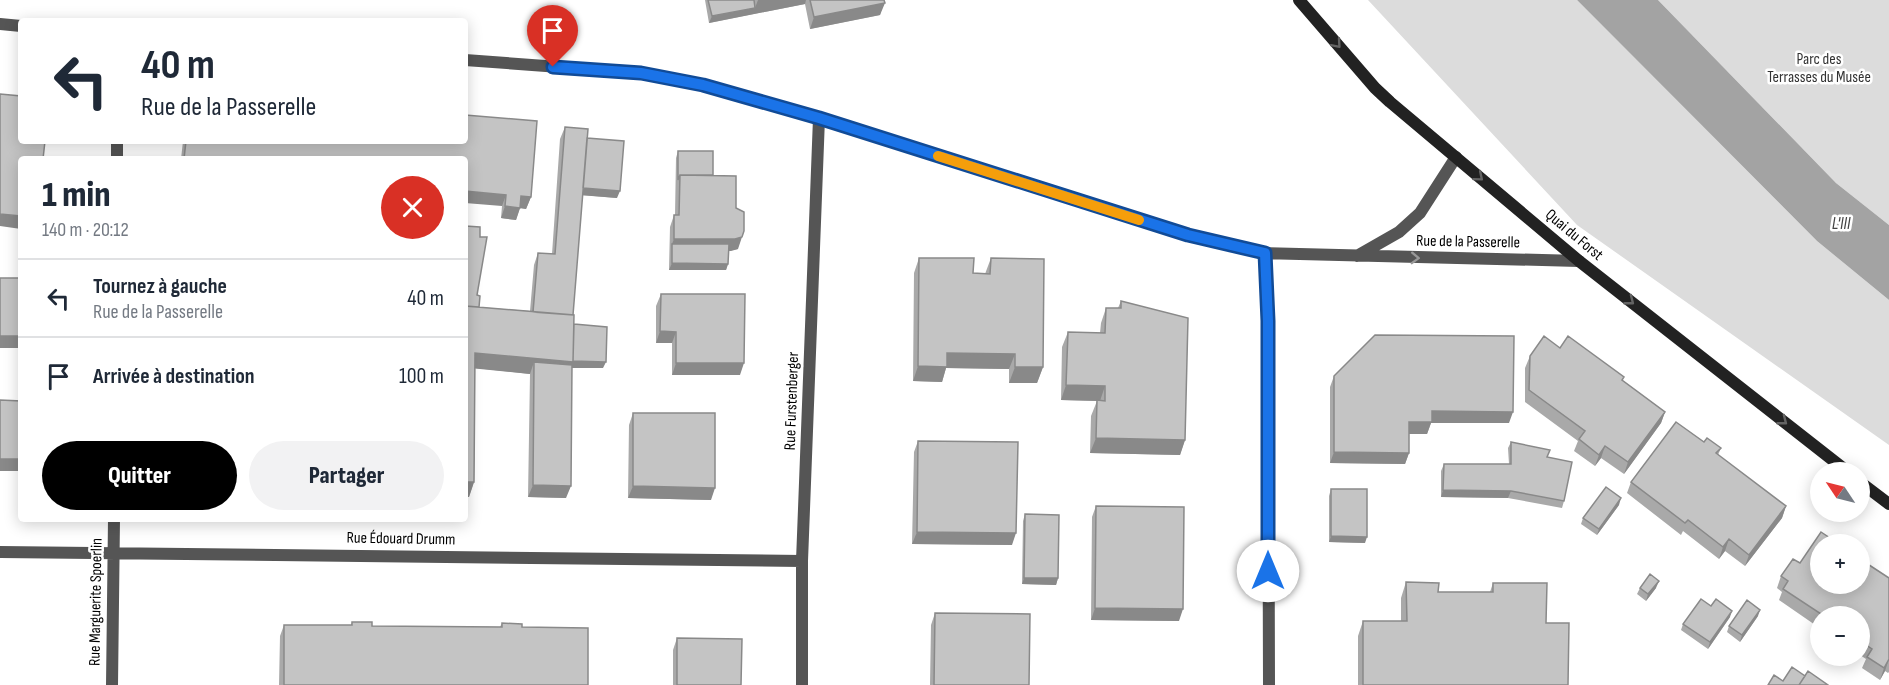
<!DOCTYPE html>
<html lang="fr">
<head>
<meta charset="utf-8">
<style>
  body { margin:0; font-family:"Sofia Sans Condensed",sans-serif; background:#f2f2f3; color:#1f2937; height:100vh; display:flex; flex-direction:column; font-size:22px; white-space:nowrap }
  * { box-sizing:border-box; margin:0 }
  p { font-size:20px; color:#747a83 }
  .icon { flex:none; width:33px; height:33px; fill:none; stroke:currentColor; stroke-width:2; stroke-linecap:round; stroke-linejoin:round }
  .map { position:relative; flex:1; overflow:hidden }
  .panel { position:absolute; left:18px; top:156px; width:450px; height:366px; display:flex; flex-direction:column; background:#fff; border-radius:6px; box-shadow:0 3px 15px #0003 }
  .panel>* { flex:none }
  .hud { position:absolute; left:18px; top:18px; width:450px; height:126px; border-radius:6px; box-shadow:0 3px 15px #0003; background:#fff; color:#1f2937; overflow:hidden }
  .needle { width:39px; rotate:305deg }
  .fabs { position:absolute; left:1810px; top:462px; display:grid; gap:12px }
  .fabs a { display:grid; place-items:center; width:60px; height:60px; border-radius:50%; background:#fff; box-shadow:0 3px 15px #0003; font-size:30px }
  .pin { position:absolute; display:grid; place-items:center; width:51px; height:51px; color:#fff; margin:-62px -26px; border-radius:50% 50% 50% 0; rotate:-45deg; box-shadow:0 0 6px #0007 }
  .pin .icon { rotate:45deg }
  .me { position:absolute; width:66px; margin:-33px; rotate:0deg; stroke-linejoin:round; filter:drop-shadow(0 0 4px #0008) }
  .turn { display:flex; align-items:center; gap:21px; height:126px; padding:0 24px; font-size:27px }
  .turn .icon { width:78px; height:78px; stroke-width:2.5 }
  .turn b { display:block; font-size:42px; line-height:51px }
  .round { display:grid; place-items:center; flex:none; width:63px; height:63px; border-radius:32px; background:#f2f2f3 }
  .summary { display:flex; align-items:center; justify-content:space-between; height:102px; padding:0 24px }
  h1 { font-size:36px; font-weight:800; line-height:45px }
  .cta { display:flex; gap:12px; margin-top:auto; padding:12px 24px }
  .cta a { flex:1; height:69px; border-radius:36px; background:#000; color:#fff; font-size:24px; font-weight:800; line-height:69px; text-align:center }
  .cta a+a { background:#f2f2f3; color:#1f2937 }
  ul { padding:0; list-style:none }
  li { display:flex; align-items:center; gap:18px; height:78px; padding:0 24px; border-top:2px solid #e0e1e3 }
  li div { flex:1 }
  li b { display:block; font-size:22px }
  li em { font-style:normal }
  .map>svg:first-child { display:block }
  .green { fill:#dcdcdc }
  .water { fill:#a3a3a3 }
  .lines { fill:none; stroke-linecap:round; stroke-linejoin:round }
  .street { stroke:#555; stroke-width:12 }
  .secondary { stroke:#222; stroke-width:12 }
  .wall { fill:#a9a9a9 }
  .shaded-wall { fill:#898989 }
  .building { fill:#c4c4c4; stroke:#898989; stroke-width:1.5 }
  .oneway { stroke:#646464 }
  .oneway2 { stroke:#999 }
  .route-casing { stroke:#114b97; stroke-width:15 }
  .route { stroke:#1a73e8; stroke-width:10 }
  .slow { stroke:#f59e0b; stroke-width:10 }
  .labels { text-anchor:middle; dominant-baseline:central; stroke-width:5; stroke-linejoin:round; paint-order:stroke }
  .park-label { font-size:16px; fill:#333; stroke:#fff }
  .street-label { font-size:16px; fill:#000; stroke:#fff }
  .water-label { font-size:18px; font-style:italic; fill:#444; stroke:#fff }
</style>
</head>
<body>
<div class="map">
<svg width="1889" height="685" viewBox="0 0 1889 685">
  <rect width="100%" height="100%" fill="#fff"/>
  <path class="green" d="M1368 0H1577L1817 241 1889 300V445L1577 225Z
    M1658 0H1889V225L1836 183Z"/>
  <path class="water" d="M1577 0H1658L1836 183 1889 225V300L1817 241Z"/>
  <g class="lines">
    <path class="street" d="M0 24 21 26
      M465 60 641 73 703 85 819 118 1188 235 1265 253 1579 261
      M117 159V141
      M1265 253 1268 321 1269 685
      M1357 256 1399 232 1420 213 1456 157
      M0 552 802 561
      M112 685 114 519
      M802 685V561L819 118"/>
    <path class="secondary" d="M1299 0 1375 88 1390 102 1579 261 1848 472
      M1860 482 1889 504"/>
  </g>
  <path class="wall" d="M705 0H884L880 15 810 29 805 4 709 23Z
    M565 127 587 138 617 198 582 195 573 315 574 324 603 368H572L566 498 528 497 530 374 475 368 474 482 469 497 477 295 479 307 530 311 534 265 538 253 552 254 560 139Z
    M183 141H465L531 197 526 209 520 208 516 220 501 218 502 206 465 159H181Z
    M678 151 713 175 736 208 738 249 728 251V264L726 270H669L670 227 674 215H675L676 158Z
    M919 258 973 273 985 274 991 258 1043 367 1037 383H1009V369L946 368 942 382 913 381 914 273Z
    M661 294 740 375H672V343H656V306Z
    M1121 301 1185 440 1180 455 1090 453 1091 416 1097 401 1061 400 1062 347 1068 332 1100 333 1101 323 1106 308H1118Z
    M1560 348 1623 381 1665 412 1661 423 1624 474 1601 458 1595 466 1574 451 1578 441 1525 402V368L1530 356Z
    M1334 376 1509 423H1431L1427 434H1409V453L1405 464 1330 463V387Z
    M633 413 711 500 628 498 629 425Z
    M918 441 1012 545 912 544 914 452Z
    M1511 442 1547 457 1564 501 1562 508 1508 498 1441 497V471L1444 464H1509L1508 448Z
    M1704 442 1721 448 1718 455 1786 506 1782 518 1745 566 1725 551 1719 559 1683 531 1681 535 1627 493 1631 482Z
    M1331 489 1365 543 1329 542V496Z
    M1619 505 1597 535 1581 524 1583 518Z
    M1096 506 1179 621 1091 620 1092 517Z
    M1025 514 1058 578 1056 585 1022 584 1023 521Z
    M1800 563 1889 578V672L1888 673 1885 671 1880 680 1862 668 1866 659 1860 655V616H1821V629L1779 600 1782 592 1777 588 1781 576Z
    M1406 582 1438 592H1490L1493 583 1546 623 1568 685H1358V636L1363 621H1401V598Z
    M1640 588H1656L1646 601 1637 594Z
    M935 613 1029 685H930L931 625Z
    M1758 616 1740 642 1727 632 1729 626Z
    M1730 617 1708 649 1681 630 1683 624Z
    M352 622 372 626 500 627 502 623 522 627 588 685H279L280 636 284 625H351Z
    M677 638 741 685H673V650Z"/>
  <path class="shaded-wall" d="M758 0H806L805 4 709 23 712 16 755 8Z
    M885 3 880 15 810 29 814 17Z
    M581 188 620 191 617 198 579 195Z
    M465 191 506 195 502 206 465 203Z
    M521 196 531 197 526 209 520 208 516 220 501 218 505 206Z
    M0 214 21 216V229L0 226Z
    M742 237 738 249 731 251 672 250V244L674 239Z
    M672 263 728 264 726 270H669Z
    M660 331 676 332 672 343H656Z
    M0 336H21V348H0Z
    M475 353 606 362 603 368H571L534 362 530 374 470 368Z
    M947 353 1015 354 1009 369 946 368 942 382 913 381 918 366Z
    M676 363H744L740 375H672Z
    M1015 367H1043L1037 383H1009Z
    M1066 385 1105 386 1100 401 1061 400Z
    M1432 411 1513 412 1509 423H1431L1427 434H1405L1409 422Z
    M1665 412 1661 423 1624 474 1628 462Z
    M1096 438 1185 440 1180 455 1090 453Z
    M1605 446 1601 458 1595 466 1599 455Z
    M1334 452 1409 453 1405 464 1330 463Z
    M0 459H21V471H0Z
    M465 482H474L469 497H465Z
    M533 485 571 486 566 498 528 497Z
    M633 486 715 488 711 500 628 498Z
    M1443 490 1511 491 1508 498 1441 497Z
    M1621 498 1619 505 1597 535 1599 529Z
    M1786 506 1782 518 1745 566 1749 555Z
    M917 532 1016 533 1012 545 912 544Z
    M1331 536 1367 537 1365 543 1329 542Z
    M1729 539 1725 551 1719 559 1723 547Z
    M1024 578H1058L1056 585 1022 584Z
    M1659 581 1656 588 1646 601 1648 594Z
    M1095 608 1183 609 1179 621 1091 620Z
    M1760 610 1758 616 1740 642 1742 635Z
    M1732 611 1730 617 1708 649 1710 642Z
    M1889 659 1885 671 1880 680 1884 668Z"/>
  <path class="building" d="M708 0H754L755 8 712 16Z
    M810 0H884L885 3 814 17Z
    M0 94 21 96V141H45L43 159H21V216L0 214Z
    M465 115 537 121 531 197 521 196 520 208 505 206 506 195 465 191V159H184L186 141H465Z
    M565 127 588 129 573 315 533 312 538 253 555 254Z
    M587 138 624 141 620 191 583 188Z
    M678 151H713V175H680L678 180Z
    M680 175 736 176V208L744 212V231L742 237 735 239H674V215H679Z
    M465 226 480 227V237H487L477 295 480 296 479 307 465 306Z
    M672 244H729L728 264 672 263Z
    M919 258H974L973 273 990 274 991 258 1044 259 1043 367H1015V354L947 353V367L918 366Z
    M0 278H21V336H0Z
    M661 294H745L744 363H676V332L660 331Z
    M1121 301 1188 318 1185 440 1096 438 1097 400 1105 401V386L1066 385 1068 332 1105 333 1106 308H1121Z
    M465 306 574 315 573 362 475 353 474 482H465Z
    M574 324 607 327 606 362 573 361Z
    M1375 335 1514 336 1513 412 1432 411V422H1409V453L1334 452V376Z
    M1544 336 1560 348 1568 336 1624 377 1622 380 1665 412 1628 462 1605 446 1599 455 1579 439 1585 431 1529 390 1530 356Z
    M534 362 572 365 571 486 533 485Z
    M0 400 21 401V459H0Z
    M633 413H715V488L633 486Z
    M1676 422 1704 442 1707 438 1721 448 1716 453 1786 506 1749 555 1729 539 1723 547 1688 520 1685 523 1631 482Z
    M918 441 1018 442 1016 533 917 532Z
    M1511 442 1550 450 1547 457 1572 462 1564 501 1511 491 1443 490 1444 464H1511Z
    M1606 487 1621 498 1599 529 1583 518Z
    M1331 489H1367V537L1331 536Z
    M1096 506 1184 507 1183 609 1095 608Z
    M1025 514 1059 515 1058 578H1024Z
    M1821 532 1839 544H1821V584H1860V559L1889 578V659L1884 668 1867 657 1872 649 1860 641V616H1824L1783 589 1788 581 1781 576 1793 559 1800 563Z
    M1650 574 1659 581 1648 594 1640 588Z
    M1406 582 1439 583 1438 592H1493V583H1547L1546 623H1569L1568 685H1363V621H1407Z
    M1701 599 1711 606 1716 599 1732 611 1710 642 1683 624Z
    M1747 600 1760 610 1742 635 1729 626Z
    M935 613 1030 614 1029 685H934Z
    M352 622H372V626L502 627V623L522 624V627L588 628V685H284V625H352Z
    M677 638 742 639 741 685H677Z
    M1792 667 1805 676 1799 685H1768L1774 675 1783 681Z
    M1808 671 1828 685H1799Z"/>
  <defs><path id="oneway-chevron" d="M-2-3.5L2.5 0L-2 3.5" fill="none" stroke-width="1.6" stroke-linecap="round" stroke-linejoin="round" transform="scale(1.5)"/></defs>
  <g class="oneway">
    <use href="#oneway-chevron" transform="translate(1337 44) rotate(49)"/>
    <use href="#oneway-chevron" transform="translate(1479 177) rotate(40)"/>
    <use href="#oneway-chevron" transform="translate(1630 301) rotate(38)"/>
    <use href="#oneway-chevron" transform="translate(1783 421) rotate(38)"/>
  </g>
  <use class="oneway2" href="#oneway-chevron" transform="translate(1415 258) rotate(2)"/>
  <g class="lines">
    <defs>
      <path id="route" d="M553 67 641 73 703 85 819 118 1188 235 1265 253 1268 321V571"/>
    </defs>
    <use href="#route" class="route-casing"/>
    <use href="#route" class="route"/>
    <path class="slow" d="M938 156 1139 220"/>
  </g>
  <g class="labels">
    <g class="park-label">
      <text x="1819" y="59">Parc des<tspan x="1819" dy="18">Terrasses du Musée</tspan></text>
    </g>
    <g class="street-label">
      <text transform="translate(1574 235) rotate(40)">Quai du Forst</text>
      <text transform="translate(1468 242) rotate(1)">Rue de la Passerelle</text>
      <text transform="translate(792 401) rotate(-88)">Rue Furstenberger</text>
      <text transform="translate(401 539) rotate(1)">Rue Édouard Drumm</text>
      <text transform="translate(96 602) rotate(-89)">Rue Marguerite Spoerlin</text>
    </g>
    <g class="water-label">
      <text x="1841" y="223">L'Ill</text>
    </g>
  </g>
</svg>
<div class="fabs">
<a><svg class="needle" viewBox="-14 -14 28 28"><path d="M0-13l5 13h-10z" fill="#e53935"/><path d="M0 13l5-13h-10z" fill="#747a83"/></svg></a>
<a>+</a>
<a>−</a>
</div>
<div class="pin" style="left:553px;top:67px;background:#d93025"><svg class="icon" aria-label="arrive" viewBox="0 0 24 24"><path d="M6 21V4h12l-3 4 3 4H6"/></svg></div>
<svg class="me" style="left:1268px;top:571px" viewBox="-20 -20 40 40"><circle r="19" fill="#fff"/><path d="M0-13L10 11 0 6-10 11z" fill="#1a73e8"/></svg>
<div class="hud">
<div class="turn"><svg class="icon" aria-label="left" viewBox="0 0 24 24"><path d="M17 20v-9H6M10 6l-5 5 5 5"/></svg><div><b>40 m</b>Rue de la Passerelle</div></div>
</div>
<section class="panel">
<div class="summary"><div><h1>1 min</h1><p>140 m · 20:12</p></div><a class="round" style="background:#d93025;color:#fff"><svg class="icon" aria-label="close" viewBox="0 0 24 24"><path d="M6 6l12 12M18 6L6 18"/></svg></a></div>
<ul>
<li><svg class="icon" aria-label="left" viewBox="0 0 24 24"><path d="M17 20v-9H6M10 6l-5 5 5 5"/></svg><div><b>Tournez à gauche</b><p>Rue de la Passerelle</p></div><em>40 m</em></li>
<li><svg class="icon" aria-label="arrive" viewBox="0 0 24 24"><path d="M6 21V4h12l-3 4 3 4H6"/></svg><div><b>Arrivée à destination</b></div><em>100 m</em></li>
</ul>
<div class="cta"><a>Quitter</a><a>Partager</a></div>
</section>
</div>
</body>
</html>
